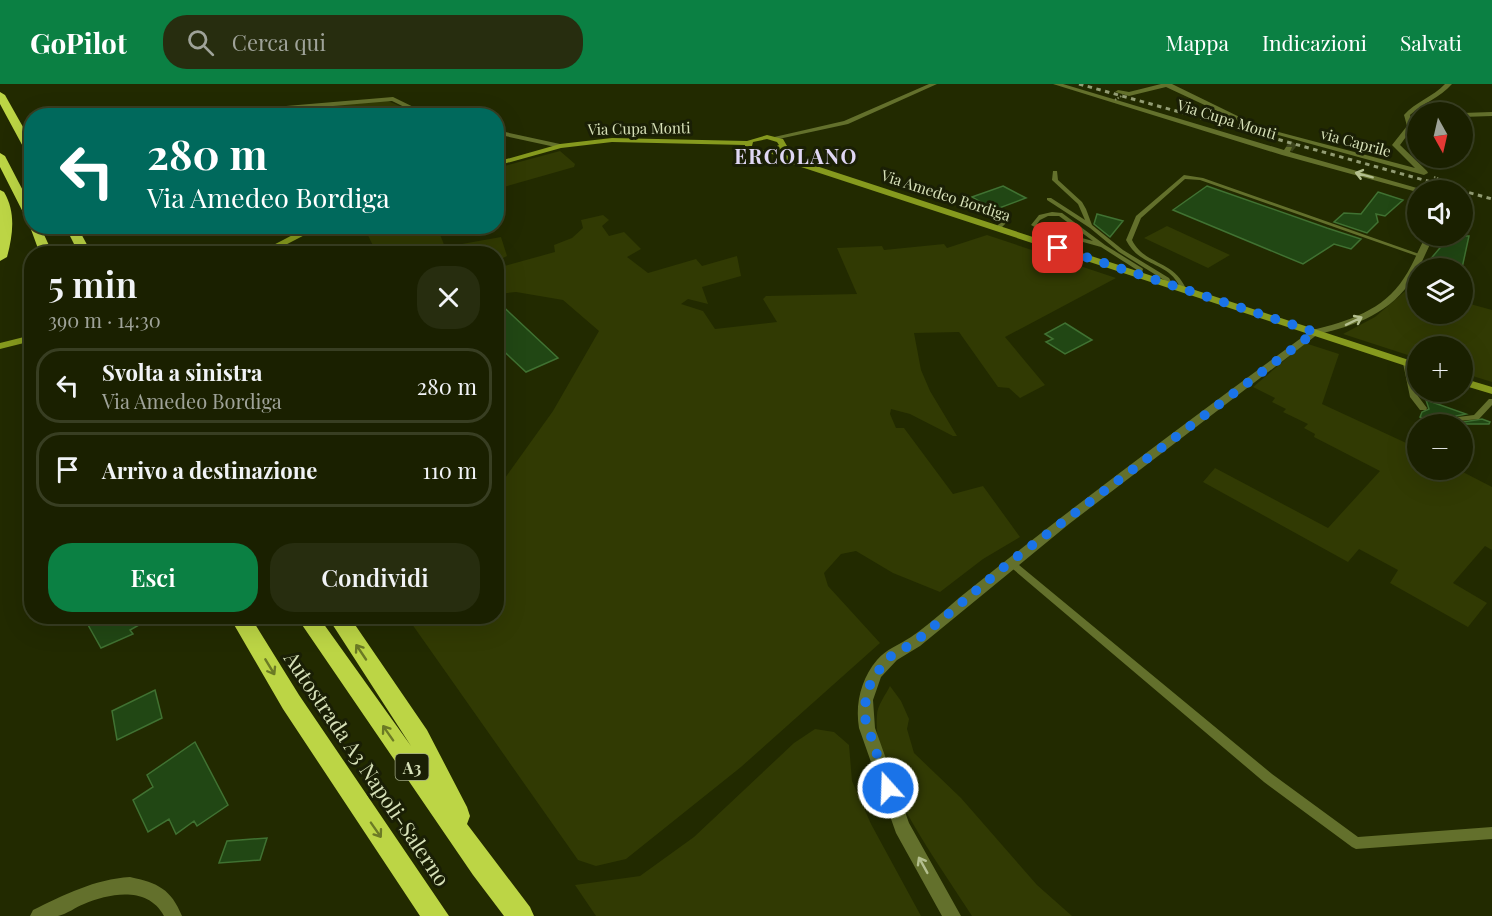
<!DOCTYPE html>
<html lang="it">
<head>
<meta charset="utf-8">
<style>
  body { margin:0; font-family:"Playfair Display",serif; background:#272d0f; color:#f1f3f6; height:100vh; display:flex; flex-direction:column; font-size:22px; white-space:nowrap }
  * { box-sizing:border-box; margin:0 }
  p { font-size:20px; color:#9fa399 }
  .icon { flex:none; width:33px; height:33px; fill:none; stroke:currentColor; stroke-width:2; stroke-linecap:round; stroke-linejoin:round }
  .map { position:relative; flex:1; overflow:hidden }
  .sheet { position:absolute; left:24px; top:162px; width:480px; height:378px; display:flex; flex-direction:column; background:#1a2000; border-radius:24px; box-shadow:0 6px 24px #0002,0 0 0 2px #383e22 }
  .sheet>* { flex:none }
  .top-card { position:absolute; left:24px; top:24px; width:480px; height:126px; border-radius:24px; box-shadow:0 6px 24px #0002,0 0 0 2px #383e22; background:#00695c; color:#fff; overflow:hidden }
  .needle { width:39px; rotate:172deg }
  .tools { position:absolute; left:1407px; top:18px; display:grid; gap:12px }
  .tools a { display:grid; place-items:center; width:66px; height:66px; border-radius:50%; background:#1a2000; box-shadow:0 6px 24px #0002,0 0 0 2px #383e22; font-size:30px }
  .pin { position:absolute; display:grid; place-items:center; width:51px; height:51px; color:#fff; margin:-26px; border-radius:12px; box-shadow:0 3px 9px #0006 }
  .me { position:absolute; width:66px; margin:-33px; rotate:340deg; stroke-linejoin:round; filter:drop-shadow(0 0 4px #0008) }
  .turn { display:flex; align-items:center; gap:21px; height:126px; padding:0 24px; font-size:27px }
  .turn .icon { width:78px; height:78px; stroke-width:2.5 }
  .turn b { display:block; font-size:42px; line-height:51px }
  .round { display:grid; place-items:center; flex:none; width:63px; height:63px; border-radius:24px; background:#272d0f }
  .summary { display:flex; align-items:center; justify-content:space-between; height:102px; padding:0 24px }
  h1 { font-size:36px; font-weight:600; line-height:45px }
  .action { display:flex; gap:12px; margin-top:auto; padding:12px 24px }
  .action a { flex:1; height:69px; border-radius:24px; background:#0b8043; color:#fff; font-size:24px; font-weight:600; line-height:69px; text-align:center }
  .action a+a { background:#272d0f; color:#f1f3f6 }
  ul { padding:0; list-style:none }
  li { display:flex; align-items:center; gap:18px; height:75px; margin:0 12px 9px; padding:0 12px; border:3px solid #383e22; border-radius:24px }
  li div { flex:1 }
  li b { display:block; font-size:22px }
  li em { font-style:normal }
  header { display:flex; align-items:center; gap:36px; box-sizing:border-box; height:84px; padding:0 30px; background:#0b8043; color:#fff }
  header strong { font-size:28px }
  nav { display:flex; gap:33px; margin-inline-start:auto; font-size:21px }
  .search { width:420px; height:54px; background:#272d0f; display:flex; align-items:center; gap:15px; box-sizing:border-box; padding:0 21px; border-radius:24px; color:#9fa399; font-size:22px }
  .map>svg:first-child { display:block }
  .green { fill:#313a03 }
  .building { fill:#214714; stroke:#407232; stroke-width:1.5 }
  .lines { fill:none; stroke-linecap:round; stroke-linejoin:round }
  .street-tunnel { stroke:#3d451c; stroke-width:8; stroke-dasharray:8 4; stroke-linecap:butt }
  .path { stroke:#7e875e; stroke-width:2; stroke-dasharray:1.5 1.5; stroke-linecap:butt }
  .lane { fill:#63702c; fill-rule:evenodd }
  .street { fill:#63702c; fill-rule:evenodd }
  .secondary { fill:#869a1e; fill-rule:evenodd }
  .highway { fill:#bcd545; fill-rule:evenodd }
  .rail { stroke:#929c73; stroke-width:3; stroke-dasharray:4.5 4.5; stroke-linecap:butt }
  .path-bridge { stroke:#7e875e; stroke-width:2; stroke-dasharray:1.5 1.5; stroke-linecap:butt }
  .oneway { stroke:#b4bf8f }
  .oneway2 { stroke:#6b7a25 }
  .route { stroke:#1a73e8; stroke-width:10; stroke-dasharray:0 18 }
  .labels { text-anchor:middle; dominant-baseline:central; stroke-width:6; stroke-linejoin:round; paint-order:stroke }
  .far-street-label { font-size:15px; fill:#d7e1b9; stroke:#1a1f05 }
  .shield { fill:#1a1f05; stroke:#9ea783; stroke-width:1.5 }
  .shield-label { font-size:16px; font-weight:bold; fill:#d7e1b9 }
  .far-district-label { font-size:20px; font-weight:bold; letter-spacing:1.5px; fill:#e0d7f4; stroke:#1a1f05 }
  .near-street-label { font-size:21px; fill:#d7e1b9; stroke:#1a1f05 }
</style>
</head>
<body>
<header>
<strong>GoPilot</strong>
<div class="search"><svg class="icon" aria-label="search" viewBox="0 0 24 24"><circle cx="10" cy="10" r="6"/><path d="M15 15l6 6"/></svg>Cerca qui</div>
<nav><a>Mappa</a><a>Indicazioni</a><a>Salvati</a></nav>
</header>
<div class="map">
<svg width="1492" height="832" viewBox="0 0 1492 832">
  <rect width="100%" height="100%" fill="#222a00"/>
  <path class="green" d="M388 17 421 31H341L333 21Z
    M560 67 575 80 574 83 497 105V84Z
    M603 131 609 136 602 142 609 152 624 148 641 165 627 173 648 189 696 175 702 182 737 172 741 192 702 203 708 220 688 215 681 220 703 227 715 245 777 238 763 215 766 212 857 210 837 164 882 162 884 166 944 160 947 164 987 151 1116 194 1005 253 1045 301 1020 314 1009 304 998 303 959 248 914 249 921 286 930 307 957 352H953L910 330 891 325 890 330 896 344H904L953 410 983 402 1020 453 983 475 940 508 893 489 856 467 841 470 824 489 828 502 880 559 741 683 626 775 596 782 578 776 407 533 496 532 497 405 553 327 599 247 563 216 516 208 497 210V184L555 168 554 161 572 154 583 144 581 136Z
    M1167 142 1230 171 1208 184 1144 154Z
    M364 143H437L445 163 501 153 507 172 497 177 496 170 372 169 376 168Z
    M1410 203 1417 206 1418 230H1462L1463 218 1492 226V298L1463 289 1462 262H1418L1417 274 1343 250 1375 233Z
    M1305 259 1339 270 1322 320 1417 364 1418 386H1459L1492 403V466L1485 462 1453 499 1487 519 1468 543 1390 499 1398 486 1359 465 1348 478 1203 398 1215 384 1328 444 1380 387 1314 353 1315 350 1304 344 1308 340 1283 328 1286 325 1272 318 1275 314 1253 303Z
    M890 602 901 617 909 635 907 645 914 669 961 714 1037 801 1072 832H972C940 781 871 691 877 631 877 622 886 610 890 602Z
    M815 645 834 648 849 661 852 697 871 740 921 832H596L575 801 640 792 694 753 794 659Z"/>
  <path class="building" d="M1003 102 1026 114 994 126 972 113Z
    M1207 102 1327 144 1361 155 1351 165 1334 160 1303 180 1173 126Z
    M1378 108 1403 116 1385 132 1376 130 1378 138 1367 149 1334 138 1344 129 1361 130Z
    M1097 130 1123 137 1110 153 1094 140Z
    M1450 152H1469L1462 184H1423Z
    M496 216 558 274 526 288 496 260Z
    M1065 239 1092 256 1065 270 1046 258 1053 255 1045 250Z
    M1426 316 1466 330 1456 332 1457 339 1482 335 1490 338 1489 340H1440L1420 333 1422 328 1429 325Z
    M83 532H155L130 546 133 550 101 564Z
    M155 606 162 634 117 656 112 627Z
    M195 658 228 721 197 742 194 737 176 750 169 735 148 748 133 716 153 703 147 691Z
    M267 754 260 776 219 779 227 757Z"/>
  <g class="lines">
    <path class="street-tunnel" d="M1289 65 1294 59"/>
    <path class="path" d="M1434 93 1458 101 1443 98"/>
    <path class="lane" d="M1053 87H1057L1058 96 1082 118 1086 125 1092 141 1123 166 1169 194 1173 201 1172 202H1168L1164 196 1119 168 1090 144 1047 116V114H1051L1085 136 1078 120 1052 96Z
      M1184 91 1203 94 1422 171 1417 172 1200 96 1185 95 1141 134 1132 156C1144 181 1174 176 1186 205L1185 206H1181C1179 203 1179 200 1177 198 1165 178 1139 182 1126 156L1136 132Z
      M1052 128 1062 129 1105 161 1142 184 1143 185 1141 192 1139 193 1136 191 1137 186 1101 163 1040 146 1031 141 1039 131ZM1048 132H1059L1093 157 1044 144 1037 140 1040 136Z
      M1005 134 1010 135 1000 145H996V143Z
      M1404 277H1406L1409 279 1418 312 1427 324 1426 326H1420L1410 313 1403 279Z
      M1489 315H1492V321L1479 335 1458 337 1457 335 1458 333 1474 331Z
      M1010 475 1013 476 1272 690 1358 753 1492 743V755L1356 765 1352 763 1264 698 1007 480 1006 478 1007 476Z"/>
    <path class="street" d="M929 0H937L848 40 774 56 770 54 844 37Z
      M1053 0H1063L1284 66 1286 63H1292L1290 68 1424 106 1417 108 1282 71Z
      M1161 0H1172L1260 43 1415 84 1392 61 1407 42 1404 31C1415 18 1433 13 1445 0H1452C1440 14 1423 19 1410 31L1414 42 1400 61 1427 87 1428 89 1424 91 1256 45 1166 3 1129 12 1115 8 1118 6 1129 8Z
      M393 13 432 32H423L392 17 286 26 267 32H255L286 22Z
      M1492 28V32L1462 33V29Z
      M496 46 560 60 564 62 560 64 496 50Z
      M1426 152H1434C1427 166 1421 181 1413 194 1392 228 1356 242 1318 250L1069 440 920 562 897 576 881 593 873 616 875 644 909 739 961 832H942L896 749 859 644C855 620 861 595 877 576 886 565 899 561 911 553 933 538 953 518 974 502 1085 413 1198 330 1312 246 1347 238 1384 226 1404 194 1413 181 1418 166 1426 152Z
      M130 793C158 799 171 805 182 832H164C148 802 110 809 84 820 76 823 67 830 58 832 50 832 39 832 30 832L33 826C64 811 95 795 130 793Z"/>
    <path class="secondary" d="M767 51 783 55 787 62 779 68 798 76 1418 279V286L792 80 772 70 761 71 745 65V61L612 58 561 64 496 82V78L560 60 612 54 747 57ZM767 55 777 58 779 61 766 67 752 62 753 58Z
      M310 142H322L268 170H256Z
      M32 251V257L0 265V259Z
      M1462 294 1492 303V310L1462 301Z"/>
    <path class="highway" d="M0 8 5 11 32 59V73L27 70 0 20Z
      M0 69 5 72 32 124V142H40L53 170H40L29 140 0 83Z
      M0 106 4 108C16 128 13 151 7 173L0 177Z
      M65 142H77L92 170H79Z
      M229 532H250L299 611 449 832H420L283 625Z
      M296 532H318L411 662 327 532H349L427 646 467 723 470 732 467 740 530 823 534 832H504L473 791Z"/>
    <path class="rail" d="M1079 0 1492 115"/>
    <path class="path-bridge" d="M1115 16 1123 11
      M1438 105 1443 98"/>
  </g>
  <defs><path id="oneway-shaft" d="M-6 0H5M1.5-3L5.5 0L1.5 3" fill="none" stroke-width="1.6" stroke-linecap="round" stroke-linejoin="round" transform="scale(1.5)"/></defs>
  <g class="oneway">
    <use href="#oneway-shaft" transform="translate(1364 91) rotate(-165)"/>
    <use href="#oneway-shaft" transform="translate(1354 237) rotate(-26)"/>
    <use href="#oneway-shaft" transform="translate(923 781) rotate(-119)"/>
  </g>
  <g class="oneway2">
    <use href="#oneway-shaft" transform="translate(361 568) rotate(-124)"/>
    <use href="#oneway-shaft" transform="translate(270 583) rotate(59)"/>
    <use href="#oneway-shaft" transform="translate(388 649) rotate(-125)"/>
    <use href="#oneway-shaft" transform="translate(376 746) rotate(55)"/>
  </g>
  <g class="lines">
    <path class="route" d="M888 704 863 628 871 597 888 574 915 558 1010 478 1315 248 1058 164"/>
  </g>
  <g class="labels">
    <g class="far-street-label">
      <text transform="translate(1227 35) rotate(17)">Via Cupa Monti</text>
      <text transform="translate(639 44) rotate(-1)">Via Cupa Monti</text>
      <text transform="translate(1356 58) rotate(15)">via Caprile</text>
      <text transform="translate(946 111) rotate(18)">Via Amedeo Bordiga</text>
    </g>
    <rect class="shield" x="395.5" y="670" width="33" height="26" rx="4.5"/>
    <g class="shield-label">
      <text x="412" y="683">A3</text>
    </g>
    <g class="far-district-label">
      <text x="796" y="71">ERCOLANO</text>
    </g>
    <g class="near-street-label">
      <text transform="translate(368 684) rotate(56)">Autostrada A3 Napoli-Salerno</text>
    </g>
  </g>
</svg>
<div class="tools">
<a><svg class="needle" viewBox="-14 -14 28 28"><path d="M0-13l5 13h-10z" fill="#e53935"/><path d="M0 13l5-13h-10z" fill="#9fa399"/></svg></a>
<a><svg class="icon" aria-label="sound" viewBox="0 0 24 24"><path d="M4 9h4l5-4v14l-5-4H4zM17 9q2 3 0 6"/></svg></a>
<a><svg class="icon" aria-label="layers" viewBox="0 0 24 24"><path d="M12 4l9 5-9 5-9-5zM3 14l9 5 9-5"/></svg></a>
<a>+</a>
<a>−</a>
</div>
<div class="pin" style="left:1058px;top:164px;background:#d93025"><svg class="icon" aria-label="arrive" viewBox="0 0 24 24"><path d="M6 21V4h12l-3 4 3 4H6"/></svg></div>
<svg class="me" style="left:888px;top:704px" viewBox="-20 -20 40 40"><circle r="17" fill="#1a73e8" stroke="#fff" stroke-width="3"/><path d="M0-11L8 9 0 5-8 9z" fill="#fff"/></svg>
<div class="top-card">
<div class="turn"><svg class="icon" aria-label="left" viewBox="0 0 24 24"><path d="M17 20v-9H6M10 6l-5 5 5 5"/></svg><div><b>280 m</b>Via Amedeo Bordiga</div></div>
</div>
<section class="sheet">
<div class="summary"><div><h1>5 min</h1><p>390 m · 14:30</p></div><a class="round"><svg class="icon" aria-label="close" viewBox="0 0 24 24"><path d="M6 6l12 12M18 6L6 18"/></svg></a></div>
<ul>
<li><svg class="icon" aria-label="left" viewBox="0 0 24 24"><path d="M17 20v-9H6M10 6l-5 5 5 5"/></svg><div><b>Svolta a sinistra</b><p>Via Amedeo Bordiga</p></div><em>280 m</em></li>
<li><svg class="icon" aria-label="arrive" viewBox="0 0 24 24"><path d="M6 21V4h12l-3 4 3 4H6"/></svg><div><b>Arrivo a destinazione</b></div><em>110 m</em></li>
</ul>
<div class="action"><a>Esci</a><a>Condividi</a></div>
</section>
</div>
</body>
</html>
